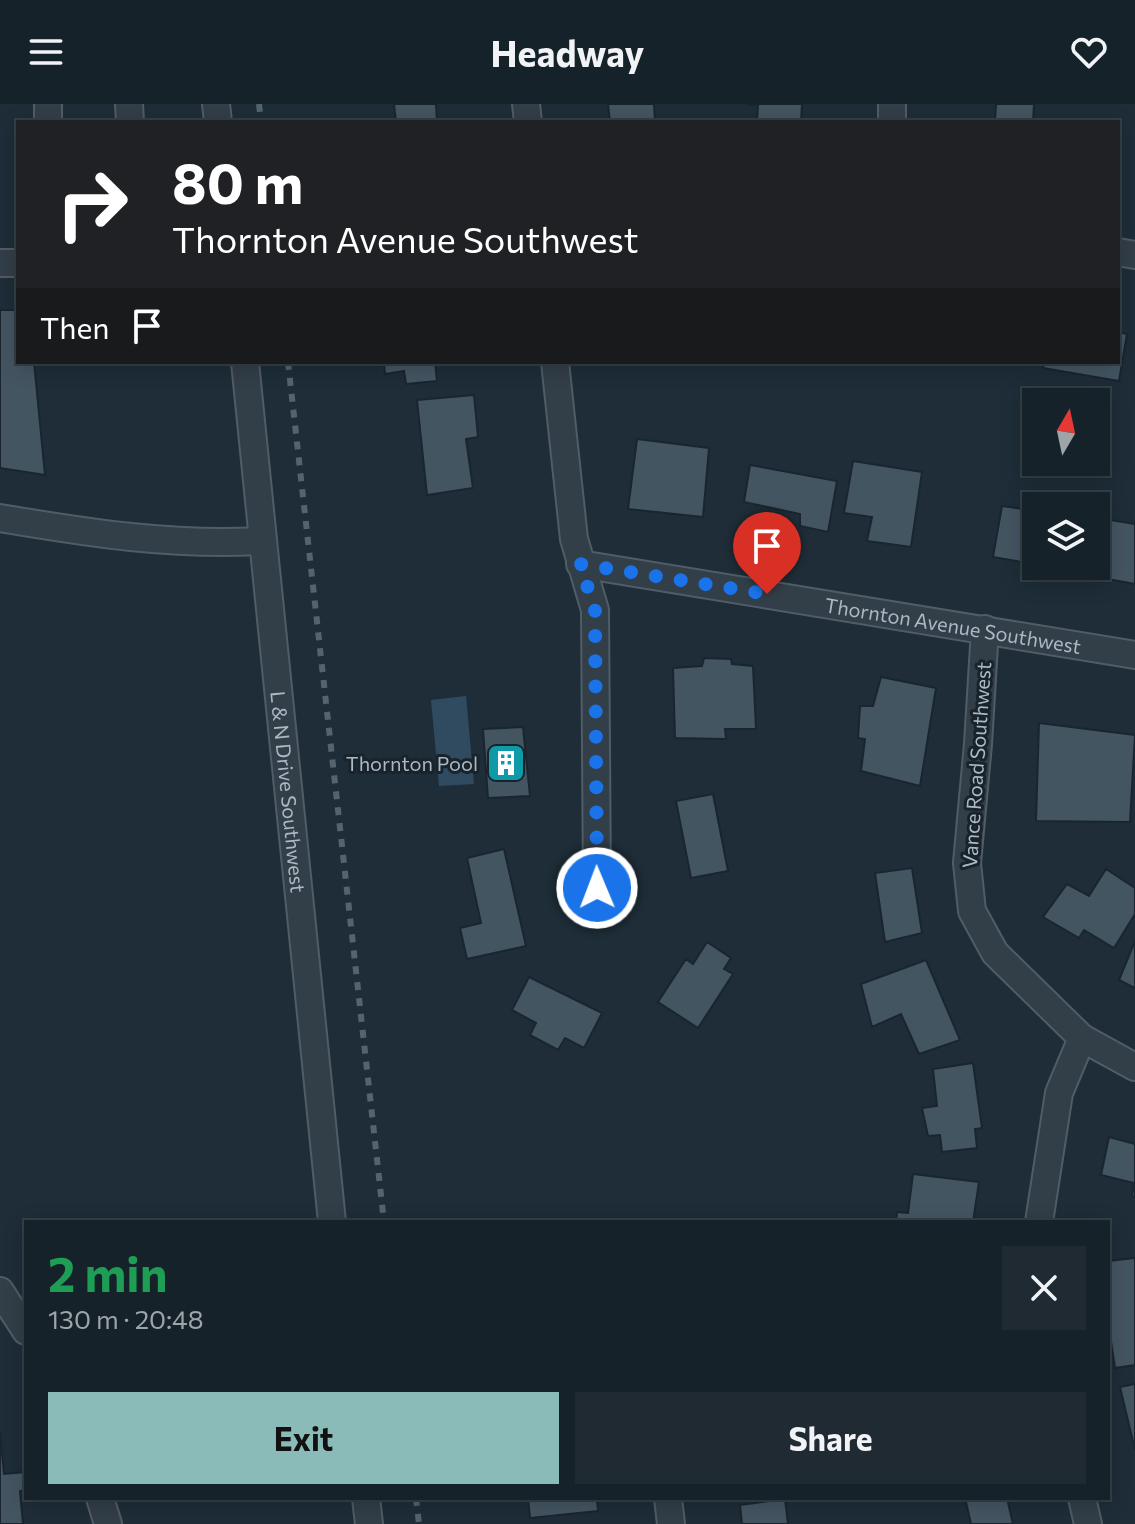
<!DOCTYPE html>
<html lang="en">
<head>
<meta charset="utf-8">
<style>
  body { margin:0; font-family:Commissioner,sans-serif; background:#1f2a32; color:#f1f3f6; height:100vh; display:flex; flex-direction:column; font-size:30px; white-space:nowrap }
  * { box-sizing:border-box; margin:0 }
  p { font-size:26px; color:#9ea4a8 }
  .icon { flex:none; width:44px; height:44px; fill:none; stroke:currentColor; stroke-width:2; stroke-linecap:round; stroke-linejoin:round }
  .map { position:relative; flex:1; overflow:hidden }
  .sheet { position:absolute; left:24px; top:1116px; width:1086px; height:280px; display:flex; flex-direction:column; background:#16222a; border-radius:0px; box-shadow:0 4px 20px #0003,0 0 0 2px #353f47 }
  .sheet>* { flex:none }
  .banner { position:absolute; left:16px; top:16px; width:1104px; height:244px; border-radius:0px; box-shadow:0 4px 20px #0003,0 0 0 2px #353f47; background:#202124; color:#fff; overflow:hidden }
  .needle { width:52px; rotate:9deg }
  .buttons { position:absolute; left:1022px; top:284px; display:grid; gap:16px }
  .buttons a { display:grid; place-items:center; width:88px; height:88px; border-radius:0px; background:#16222a; box-shadow:0 4px 20px #0003,0 0 0 2px #353f47; font-size:40px }
  .pin { position:absolute; display:grid; place-items:center; width:68px; height:68px; color:#fff; margin:-82px -34px; border-radius:50% 50% 50% 0; rotate:-45deg; box-shadow:0 0 8px #0007 }
  .pin .icon { rotate:45deg }
  .me { position:absolute; width:88px; margin:-44px; rotate:359deg; stroke-linejoin:round; filter:drop-shadow(0 0 6px #0008) }
  .turn { display:flex; align-items:center; gap:28px; height:168px; padding:0 24px; font-size:36px }
  .turn .icon { width:104px; height:104px; stroke-width:2.5 }
  .turn b { display:block; font-size:56px; line-height:68px }
  .then { display:flex; align-items:center; height:76px; padding:0 24px; background:#0003; gap:16px; font-size:30px }
  .round { display:grid; place-items:center; flex:none; width:84px; height:84px; border-radius:0px; background:#1f2a32 }
  .overview { display:flex; align-items:center; justify-content:space-between; height:136px; padding:0 24px }
  h1 { font-size:48px; font-weight:700; line-height:60px; color:#1e9e55 }
  .button { display:flex; gap:16px; margin-top:auto; padding:16px 24px }
  .button a { flex:1; height:92px; border-radius:0px; background:#8bbbb9; color:#111; font-size:32px; font-weight:700; line-height:92px; text-align:center }
  .button a+a { background:#1f2a32; color:#f1f3f6 }
  header { display:flex; justify-content:space-between; align-items:center; height:104px; padding:0 24px; background:#16222a; font-size:36px; font-weight:700 }
  .map>svg:first-child { display:block }
  .water { fill:#304b60 }
  .building { fill:#445562; stroke:#1a252f; stroke-width:2 }
  .lines { fill:none; stroke-linecap:round; stroke-linejoin:round }
  .minor-casing { stroke:#505c66; stroke-width:30 }
  .minor { stroke:#323e48; stroke-width:26 }
  .rail { stroke:#536370; stroke-width:6; stroke-dasharray:8 8; stroke-linecap:butt }
  .route { stroke:#1a73e8; stroke-width:14; stroke-dasharray:0 25.2 }
  .labels { text-anchor:middle; dominant-baseline:central; stroke-width:6; stroke-linejoin:round; paint-order:stroke }
  .street-label { font-size:20px; fill:#acb9c5; stroke:#18232c }
  .poi-label { font-size:20px; fill:#acb9c5; stroke:#18232c; text-anchor:end }
</style>
</head>
<body>
<header><svg class="icon" aria-label="menu" viewBox="0 0 24 24"><path d="M4 6h16M4 12h16M4 18h16"/></svg>Headway<svg class="icon" aria-label="heart" viewBox="0 0 24 24"><path d="M12 20l-8-8c-3-5 5-10 8-4 3-6 11-1 8 4z"/></svg></header>
<div class="map">
<svg width="1135" height="1420" viewBox="0 0 1135 1420">
  <rect width="100%" height="100%" fill="#1e2d38"/>
  <path class="water" d="M466 592 474 680 439 682 431 596Z"/>
  <path class="building" d="M394 0H436L437 18H396Z
    M608 0H654L655 18H610Z
    M746 0H802L801 18H757L758 1Z
    M996 0H1034L1033 18 995 17Z
    M0 206H18V258H34L45 371 0 364Z
    M1118 228 1127 230 1119 277 1043 264 1044 258H1118Z
    M384 258H435L437 277 406 280 404 267 385 270Z
    M474 291 478 333 466 335 473 384 427 391 417 296Z
    M637 335 709 344 703 413 628 405Z
    M853 357 922 368 911 443 867 437 872 413 844 409Z
    M750 361 837 377 828 428 800 422V410L744 398Z
    M1002 402 1036 407V444L1033 460 993 453Z
    M1104 415 1135 420V480L1097 473Z
    M704 554 731 555 732 560 753 562 756 625H725L726 635 675 634 673 564 702 562Z
    M881 573 936 584 920 682 861 667 865 635 858 634 860 602H873Z
    M1039 619 1135 631 1130 718 1036 717Z
    M523 623 530 692 488 694 483 625Z
    M713 690 728 767 691 774 676 697Z
    M504 745 526 842 467 855 460 824 481 819 467 754Z
    M912 764 922 829 885 838 875 769Z
    M1106 765 1135 784V810L1114 844 1084 826 1079 834 1043 813 1067 780 1089 792Z
    M1135 837V884L1119 876Z
    M707 838 731 854 724 865 733 870 698 924 658 898 686 855 693 860Z
    M926 856 960 936 919 950 901 910 872 923 861 880Z
    M529 873 602 909 584 944 565 934 558 946 530 931 536 919 512 906Z
    M973 959 982 1024 975 1025 977 1044 942 1048 940 1031 928 1032 922 1004 937 1002 933 965Z
    M1109 1033 1135 1040V1093L1132 1092 1134 1079 1101 1071Z
    M913 1070 979 1078 973 1118H896L897 1108 908 1109Z
    M1135 1154V1261L1115 1264 1108 1218V1157Z
    M1135 1280V1346L1120 1283Z
    M0 1328 4 1370 26 1368V1386L20 1387 23 1420H0Z
    M528 1394H597L598 1407 530 1414Z
    M965 1394H1007L1013 1420H971Z
    M785 1395 788 1420H742L740 1401Z"/>
  <g class="lines">
    <defs>
      <g id="minor">
        <path d="M48 0V18"/>
        <path d="M129 0 130 18"/>
        <path d="M216 0 218 18"/>
        <path d="M526 0 528 18"/>
        <path d="M892 18V0"/>
        <path d="M1118 148 1135 151"/>
        <path d="M0 159H18"/>
        <path id="s1" d="M245 258 332 1118"/>
        <path d="M555 258 574 435 595 506 597 784"/>
        <path d="M0 414C89 429 173 442 263 437"/>
        <path id="s2" d="M580 460 1135 551"/>
        <path d="M985 525 978 640 967 759 972 807 995 849 1082 934 1135 963"/>
        <path d="M1039 1118 1059 989 1082 934"/>
        <path d="M0 1187 26 1227"/>
        <path d="M100 1394 108 1420"/>
        <path d="M366 1394 369 1420"/>
        <path d="M668 1394 671 1420"/>
        <path d="M1082 1394 1088 1420"/>
      </g>
    </defs>
    <use href="#minor" class="minor-casing"/>
    <use href="#minor" class="minor"/>
    <path class="rail" d="M259 0 261 18
      M288 258 384 1118
      M416 1394 419 1420"/>
  </g>
  <g class="lines">
    <path class="route" d="M597 784 595 506 580 460 767 490"/>
  </g>
  <defs>
    <symbol id="building-square" viewBox="-11 -11 22 22"><rect x="-9" y="-9" width="18" height="18" rx="4" fill="#0f9aa8" stroke="#18232c"/><path d="M-4-6H4V6H1V3H-1V6H-4ZM-2.5-4.3h1.7v1.8h-1.7ZM.8-4.3h1.7v1.8H.8ZM-2.5-1h1.7V.8h-1.7ZM.8-1h1.7V.8H.8Z" fill="#fff"/></symbol>
  </defs>
  <g fill-rule="evenodd">
    <use href="#building-square" x="484" y="637" width="44" height="44"/>
  </g>
  <g class="labels">
    <g class="street-label">
      <text stroke="none"><textPath href="#s2" startOffset="378">Thornton Avenue Southwest</textPath></text>
      <text transform="translate(976 661) rotate(-86)">Vance Road Southwest</text>
      <text stroke="none"><textPath href="#s1" startOffset="432">L &amp; N Drive Southwest</textPath></text>
    </g>
    <g class="poi-label">
      <text x="478" y="659">Thornton Pool</text>
    </g>
  </g>
</svg>
<div class="buttons">
<a><svg class="needle" viewBox="-14 -14 28 28"><path d="M0-13l5 13h-10z" fill="#e53935"/><path d="M0 13l5-13h-10z" fill="#9ea4a8"/></svg></a>
<a><svg class="icon" aria-label="layers" viewBox="0 0 24 24"><path d="M12 4l9 5-9 5-9-5zM3 14l9 5 9-5"/></svg></a>
</div>
<div class="pin" style="left:767px;top:490px;background:#d93025"><svg class="icon" aria-label="arrive" viewBox="0 0 24 24"><path d="M6 21V4h12l-3 4 3 4H6"/></svg></div>
<svg class="me" style="left:597px;top:784px" viewBox="-20 -20 40 40"><circle r="17" fill="#1a73e8" stroke="#fff" stroke-width="3"/><path d="M0-11L8 9 0 5-8 9z" fill="#fff"/></svg>
<div class="banner">
<div class="turn"><svg class="icon" aria-label="right" viewBox="0 0 24 24"><path d="M7 20v-9h11M14 6l5 5-5 5"/></svg><div><b>80 m</b>Thornton Avenue Southwest</div></div>
<div class="then">Then<svg class="icon" aria-label="arrive" viewBox="0 0 24 24"><path d="M6 21V4h12l-3 4 3 4H6"/></svg></div>
</div>
<section class="sheet">
<div class="overview"><div><h1>2 min</h1><p>130 m · 20:48</p></div><a class="round"><svg class="icon" aria-label="close" viewBox="0 0 24 24"><path d="M6 6l12 12M18 6L6 18"/></svg></a></div>
<div class="button"><a>Exit</a><a>Share</a></div>
</section>
</div>
</body>
</html>
